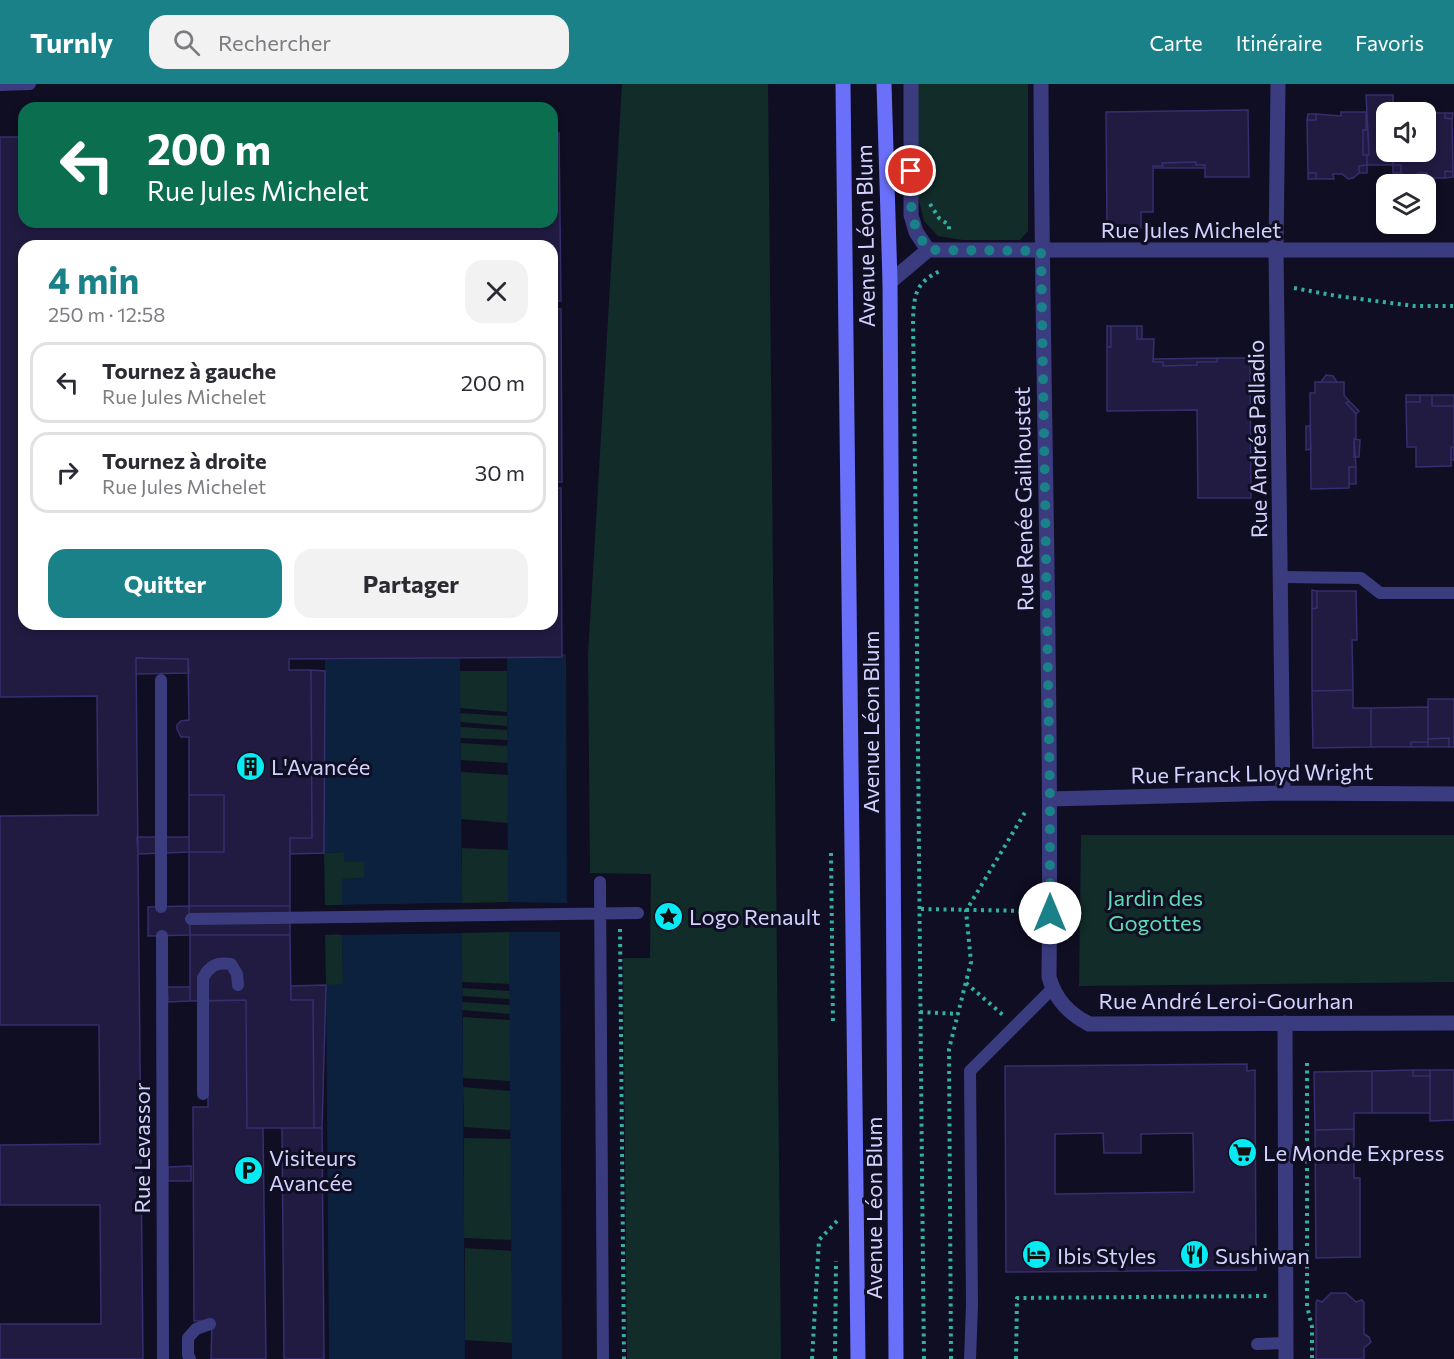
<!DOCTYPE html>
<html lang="fr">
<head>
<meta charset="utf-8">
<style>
  body { margin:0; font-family:Commissioner,sans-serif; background:#f2f2f3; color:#2b2b33; height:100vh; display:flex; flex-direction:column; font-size:22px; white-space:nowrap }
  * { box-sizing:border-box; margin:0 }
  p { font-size:20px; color:#7c7c81 }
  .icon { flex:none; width:33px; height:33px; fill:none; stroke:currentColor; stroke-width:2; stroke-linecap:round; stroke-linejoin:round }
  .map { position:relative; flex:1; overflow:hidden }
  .drawer { position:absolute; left:18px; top:156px; width:540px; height:390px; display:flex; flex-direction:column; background:#fff; border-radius:18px; box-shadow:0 3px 9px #0003 }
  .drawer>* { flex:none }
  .top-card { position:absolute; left:18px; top:18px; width:540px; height:126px; border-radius:18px; box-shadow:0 3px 9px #0003; background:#0b6e4f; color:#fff; overflow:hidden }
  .fabs { position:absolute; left:1376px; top:18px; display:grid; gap:12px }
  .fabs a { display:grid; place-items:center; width:60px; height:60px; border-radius:12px; background:#fff; box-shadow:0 3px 9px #0003; font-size:30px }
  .pin { position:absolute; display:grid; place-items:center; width:51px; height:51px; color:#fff; margin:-26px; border:3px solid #fff; border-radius:50%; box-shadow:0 2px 6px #0007 }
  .me { position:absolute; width:66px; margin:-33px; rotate:0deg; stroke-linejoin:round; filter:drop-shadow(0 0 4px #0008) }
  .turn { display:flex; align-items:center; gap:21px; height:126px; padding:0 30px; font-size:27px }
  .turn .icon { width:78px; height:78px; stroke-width:2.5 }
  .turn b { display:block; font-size:42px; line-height:51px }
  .round { display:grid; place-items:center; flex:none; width:63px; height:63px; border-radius:18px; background:#f2f2f3 }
  .headline { display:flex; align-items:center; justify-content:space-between; height:102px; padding:0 30px }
  h1 { font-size:36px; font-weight:700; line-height:45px; color:#1b8189 }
  .action { display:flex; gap:12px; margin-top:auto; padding:12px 30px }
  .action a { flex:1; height:69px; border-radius:18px; background:#1b8189; color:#fff; font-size:24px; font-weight:700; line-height:69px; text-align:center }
  .action a+a { background:#f2f2f3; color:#2b2b33 }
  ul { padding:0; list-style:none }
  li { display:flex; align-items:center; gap:18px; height:81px; margin:0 12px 9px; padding:0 18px; border:3px solid #e1e1e2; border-radius:18px }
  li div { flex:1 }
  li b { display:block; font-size:22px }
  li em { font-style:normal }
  header { display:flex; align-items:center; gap:36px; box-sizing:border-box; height:84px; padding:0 30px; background:#1b8189; color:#fff }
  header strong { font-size:28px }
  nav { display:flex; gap:33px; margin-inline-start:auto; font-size:21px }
  .search { width:420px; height:54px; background:#f2f2f3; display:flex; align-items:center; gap:15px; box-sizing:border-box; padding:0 21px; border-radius:18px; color:#7c7c81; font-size:22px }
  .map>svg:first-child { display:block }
  .green { fill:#122c29 }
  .water { fill:#0b213e }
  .pier { fill:#100e22 }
  .building { fill:#211b42; stroke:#362e6e; stroke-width:1.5; fill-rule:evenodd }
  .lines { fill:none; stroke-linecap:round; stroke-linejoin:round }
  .path { stroke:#32b0a1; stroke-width:4; stroke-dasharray:3 4.5; stroke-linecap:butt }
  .lane { stroke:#3b3c80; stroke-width:12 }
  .street { stroke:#3b3c80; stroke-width:15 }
  .secondary { stroke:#6b70fb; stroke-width:15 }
  .route { stroke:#1b8189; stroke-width:10; stroke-dasharray:0 18 }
  .labels { text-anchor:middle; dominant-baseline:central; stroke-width:6; stroke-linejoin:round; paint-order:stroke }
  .street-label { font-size:22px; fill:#d3d1fe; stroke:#100e22 }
  .poi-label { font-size:22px; fill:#d3d1fe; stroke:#100e22; text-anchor:start }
  .park-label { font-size:22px; fill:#5fdbb5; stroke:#100e22 }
</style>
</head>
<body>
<header>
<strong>Turnly</strong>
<div class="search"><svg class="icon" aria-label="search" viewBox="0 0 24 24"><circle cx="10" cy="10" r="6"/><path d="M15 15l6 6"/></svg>Rechercher</div>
<nav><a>Carte</a><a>Itinéraire</a><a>Favoris</a></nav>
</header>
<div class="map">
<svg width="1454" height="1275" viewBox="0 0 1454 1275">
  <rect width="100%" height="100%" fill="#100e22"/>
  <path class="green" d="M622 0H768L781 1275H627L623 874H650L651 790 590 789 588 571Z
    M918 0H1028V147L1020 156H963L938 152 924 137 918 113Z
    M460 587H507V628L460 624Z
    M460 629 507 632V642L460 638Z
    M460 643 507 646 508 656 460 654Z
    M461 659 508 662V679L461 676Z
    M461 688 508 691V739L461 735Z
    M1081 751H1454V898L1079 902Z
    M462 764 508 766V818L462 819Z
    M344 768 364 777V794L342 795V821H325L324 769Z
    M509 848 510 900 462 898V849Z
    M342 850 343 901H326L325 851Z
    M462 904 510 907V915L463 912Z
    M462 918 510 921V930L462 926Z
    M463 933 510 936 511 997 463 994Z
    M463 1003 511 1007V1046L464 1043Z
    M464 1054 511 1055 512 1156 464 1154Z
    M465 1164 512 1167V1259L465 1256Z"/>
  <path class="water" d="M561 570H566L567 819 508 818 507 574 561 573Z
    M460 574 462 819 342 821V795L364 794V778H344V768L324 769 325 576Z
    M509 848H560L562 1275H512Z
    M462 849 465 1275H329L326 901 343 900 342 850Z"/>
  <path class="pier" d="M462 819H465L462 822 343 824 339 821Z
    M462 846 465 849 339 851 342 847Z"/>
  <path class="building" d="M1366 11H1393V28H1386V68H1392L1393 81H1367V71H1369Z
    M1248 26 1249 93H1205V81H1196V78L1162 79 1163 82H1153V128H1141V144H1107L1106 28Z
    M1341 28H1366V46H1363V71H1367V81L1359 82V89L1353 94 1348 95 1342 90H1333L1334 95H1316V89H1308L1307 36H1316V30L1341 32Z
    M1428 29H1445V34L1452 35 1453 88 1445 87V94H1427V89H1418L1413 94H1406L1401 89V81H1393V71H1398L1397 68H1425V31Z
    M1445 29H1453L1452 35 1445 34Z
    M1308 30H1316V36H1307Z
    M1363 46H1368L1369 71H1363Z
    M552 49H559L561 217H552V162H24V540H552V404H561L562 573 289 575V586H311L312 754H290V822H189V768H224V711H189V653H181L177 645V641L181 637 189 636 188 575 136 574 143 1275H0V1240H101L100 1121H0V1061L100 1060 99 941H0V732L98 731 97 612 0 613V53H24V138H552Z
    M1196 78V81H1205V84H1153V82H1163L1162 79Z
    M1367 81V89H1359V82Z
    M1393 81H1401V89H1393Z
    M1445 87 1453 88V93L1445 94Z
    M1308 89H1316V95H1308Z
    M552 225H561L562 398H552Z
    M1107 242H1111V263H1107Z
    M1111 242H1137V255H1154L1153 278H1163V282L1197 281V278H1217V274H1250L1251 414H1198L1197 326 1107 327V263H1111Z
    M1137 242H1142V255H1137Z
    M1217 274V278H1197V281L1163 282V278H1153V275Z
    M1326 291 1333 292 1337 298H1321Z
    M1315 298H1344V311L1349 317 1346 319 1356 330V355H1354L1356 383H1349V404L1311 405 1310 309H1315Z
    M1406 311H1420V318H1406Z
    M1420 311H1432V322H1454V363H1451V382L1416 383V363H1407L1406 318H1420Z
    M1432 311H1454V322H1432Z
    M1349 317 1359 327 1356 330 1346 319Z
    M1306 342H1310L1311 365 1306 366Z
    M1354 355 1360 356 1359 373H1354Z
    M1451 363H1454V376H1451Z
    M1349 383H1356V400H1349Z
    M1312 506 1317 507V524L1312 525Z
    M1317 507H1356L1357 556H1352L1353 606 1312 607V525L1317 524Z
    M136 574 188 575 189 589 136 590Z
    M311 586 325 587 324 769 290 770V754H312Z
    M1353 606V624H1371V663L1313 664 1312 607Z
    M1428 615H1454V663H1449V654L1428 655Z
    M1428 623V658H1411V663H1371V624Z
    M1449 654V663H1428V655Z
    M1411 658H1428V663H1411Z
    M189 711H224V768H189Z
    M137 753H189V768L138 770Z
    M189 822 190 851 148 852V823Z
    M189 822H290V851H190Z
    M190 851H290L291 916H313L314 1044H247L246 916 190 917Z
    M326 901 322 1044H314L313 916H291V902Z
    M167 903H190V917L168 918Z
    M246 916 247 1044H263L266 1275H211L212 1237H194L193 1023H208V917Z
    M1247 980V987L1255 986 1256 1186 1006 1188 1005 982ZM1103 1049 1104 1069H1141V1050L1193 1049 1194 1108 1055 1110V1050Z
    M1413 986V992H1430V1029H1372V987Z
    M1413 986H1430V992H1413Z
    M1430 986H1454V1036L1430 1037Z
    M1372 987V1029H1354V1045L1315 1046 1314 988Z
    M282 1044H322L324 1275H284Z
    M1354 1045V1094H1360V1173L1316 1174 1315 1046Z
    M191 1082V1097H168V1083Z
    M1331 1209H1346L1356 1218 1362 1216 1364 1219V1250L1369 1253 1371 1258 1364 1264V1275H1316V1219L1317 1216 1322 1218Z"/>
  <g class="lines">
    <path class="path" d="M930 120 939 134 949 141V149
      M1294 204 1337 212 1414 222H1454
      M831 769 833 941
      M921 825 1029 827
      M620 845 624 1275
      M966 899 1003 931
      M920 928 958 930
      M1307 979V1222L1312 1243V1275
      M812 1275 819 1156 837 1137
      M835 1275 836 1177
      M924 1275C920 929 918 582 913 236 914 209 916 198 942 186
      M951 1275 949 965 971 878 966 827 1027 725
      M1016 1275 1017 1214 1268 1212"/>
    <path class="lane" d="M0 1 30 0
      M1281 493 1361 494 1380 509H1454
      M161 596V823
      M600 798 603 1275
      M191 835 638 829
      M162 852 163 1275
      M203 1010V894C210 881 217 878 231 880L237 890 238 901
      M1257 1260 1286 1259
      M190 1275 188 1271V1254L196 1245 210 1240
      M970 1275 972 1221 970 987 1052 905"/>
    <path class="street" d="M911 0V131L916 148 928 166
      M1041 0C1042 298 1052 595 1049 893 1055 915 1068 929 1089 940L1454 939
      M1278 0 1276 167 1283 709
      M890 198 928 166H1454
      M1050 715 1283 709 1454 710
      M1285 939 1286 1275"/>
    <path class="secondary" d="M843 0 858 1275
      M884 0 890 198 896 1275"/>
  </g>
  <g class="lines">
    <path class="route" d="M911 87C911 122 908 136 928 166L1041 167 1050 715V829"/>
  </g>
  <defs>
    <symbol id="building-disc" viewBox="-11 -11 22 22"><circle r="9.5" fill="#07eaf3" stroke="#100e22"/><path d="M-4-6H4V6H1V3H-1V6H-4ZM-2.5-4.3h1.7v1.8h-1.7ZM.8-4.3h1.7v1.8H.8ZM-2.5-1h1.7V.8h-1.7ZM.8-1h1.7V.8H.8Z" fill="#111"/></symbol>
    <symbol id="sight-disc" viewBox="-11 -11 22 22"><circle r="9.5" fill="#07eaf3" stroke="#100e22"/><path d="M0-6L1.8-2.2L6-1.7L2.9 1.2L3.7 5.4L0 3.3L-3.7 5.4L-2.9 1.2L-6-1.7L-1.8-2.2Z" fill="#111"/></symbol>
    <symbol id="supermarket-disc" viewBox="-11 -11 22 22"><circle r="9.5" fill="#07eaf3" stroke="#100e22"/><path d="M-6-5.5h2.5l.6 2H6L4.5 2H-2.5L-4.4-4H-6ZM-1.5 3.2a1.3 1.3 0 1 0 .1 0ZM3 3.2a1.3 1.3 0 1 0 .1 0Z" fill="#111"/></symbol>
    <symbol id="parking-disc" viewBox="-11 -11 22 22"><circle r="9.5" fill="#07eaf3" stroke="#100e22"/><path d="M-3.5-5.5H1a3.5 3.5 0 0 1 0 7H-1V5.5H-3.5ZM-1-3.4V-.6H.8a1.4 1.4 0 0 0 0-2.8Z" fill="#111"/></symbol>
    <symbol id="hotel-disc" viewBox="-11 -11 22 22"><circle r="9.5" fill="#07eaf3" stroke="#100e22"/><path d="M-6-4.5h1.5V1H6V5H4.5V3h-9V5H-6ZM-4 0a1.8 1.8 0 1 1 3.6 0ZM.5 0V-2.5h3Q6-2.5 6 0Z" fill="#111"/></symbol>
    <symbol id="restaurant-disc" viewBox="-11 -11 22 22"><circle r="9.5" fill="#07eaf3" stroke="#100e22"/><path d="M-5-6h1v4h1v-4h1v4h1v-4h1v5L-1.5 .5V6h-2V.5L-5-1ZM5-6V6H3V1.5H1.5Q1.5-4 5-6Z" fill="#111"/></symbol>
  </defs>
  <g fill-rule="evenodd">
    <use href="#building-disc" x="234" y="666" width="33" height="33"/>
    <use href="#sight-disc" x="652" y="816" width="33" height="33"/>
    <use href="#supermarket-disc" x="1226" y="1052" width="33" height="33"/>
    <use href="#parking-disc" x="232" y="1070" width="33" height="33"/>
    <use href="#hotel-disc" x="1020" y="1154" width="33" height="33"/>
    <use href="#restaurant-disc" x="1178" y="1154" width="33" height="33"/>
  </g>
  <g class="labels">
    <g class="street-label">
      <text x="1191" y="145">Rue Jules Michelet</text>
      <text transform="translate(865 152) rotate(-91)">Avenue Léon Blum</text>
      <text transform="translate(1257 355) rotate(-91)">Rue Andréa Palladio</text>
      <text transform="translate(1023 415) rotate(-91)">Rue Renée Gailhoustet</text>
      <text transform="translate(870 638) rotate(-90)">Avenue Léon Blum</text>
      <text transform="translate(1252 689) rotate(-1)">Rue Franck Lloyd Wright</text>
      <text x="1226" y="916">Rue André Leroi-Gourhan</text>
      <text transform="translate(141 1064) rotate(-90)">Rue Levassor</text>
      <text transform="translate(873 1124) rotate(-90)">Avenue Léon Blum</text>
    </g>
    <g class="poi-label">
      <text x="271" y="682">L'Avancée</text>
      <text x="689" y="832">Logo Renault</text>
      <text x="1263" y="1068">Le Monde Express</text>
      <text x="269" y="1073">Visiteurs<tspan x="269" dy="25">Avancée</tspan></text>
      <text x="1057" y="1171">Ibis Styles</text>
      <text x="1215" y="1171">Sushiwan</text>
    </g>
    <g class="park-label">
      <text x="1155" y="813">Jardin des<tspan x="1155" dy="25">Gogottes</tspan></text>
    </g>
  </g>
</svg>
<div class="fabs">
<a><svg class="icon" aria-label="sound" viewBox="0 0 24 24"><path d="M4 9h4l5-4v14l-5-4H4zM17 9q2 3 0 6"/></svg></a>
<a><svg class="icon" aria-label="layers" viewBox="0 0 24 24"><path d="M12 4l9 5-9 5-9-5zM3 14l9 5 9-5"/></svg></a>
</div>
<div class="pin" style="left:911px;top:87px;background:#d93025"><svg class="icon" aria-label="arrive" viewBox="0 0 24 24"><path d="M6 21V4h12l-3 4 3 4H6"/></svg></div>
<svg class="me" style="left:1050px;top:829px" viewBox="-20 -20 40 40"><circle r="19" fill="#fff"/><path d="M0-13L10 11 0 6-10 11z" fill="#1b8189"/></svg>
<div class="top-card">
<div class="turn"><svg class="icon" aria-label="left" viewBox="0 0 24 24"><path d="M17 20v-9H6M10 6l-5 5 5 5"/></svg><div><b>200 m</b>Rue Jules Michelet</div></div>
</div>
<section class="drawer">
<div class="headline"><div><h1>4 min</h1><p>250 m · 12:58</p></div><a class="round"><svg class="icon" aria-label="close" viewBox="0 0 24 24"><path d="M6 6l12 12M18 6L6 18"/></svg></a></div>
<ul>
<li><svg class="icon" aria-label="left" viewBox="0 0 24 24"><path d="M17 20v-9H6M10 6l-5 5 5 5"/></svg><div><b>Tournez à gauche</b><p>Rue Jules Michelet</p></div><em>200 m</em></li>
<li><svg class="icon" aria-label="right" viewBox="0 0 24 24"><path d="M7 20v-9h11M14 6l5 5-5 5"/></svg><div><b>Tournez à droite</b><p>Rue Jules Michelet</p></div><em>30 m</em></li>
</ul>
<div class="action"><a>Quitter</a><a>Partager</a></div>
</section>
</div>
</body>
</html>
